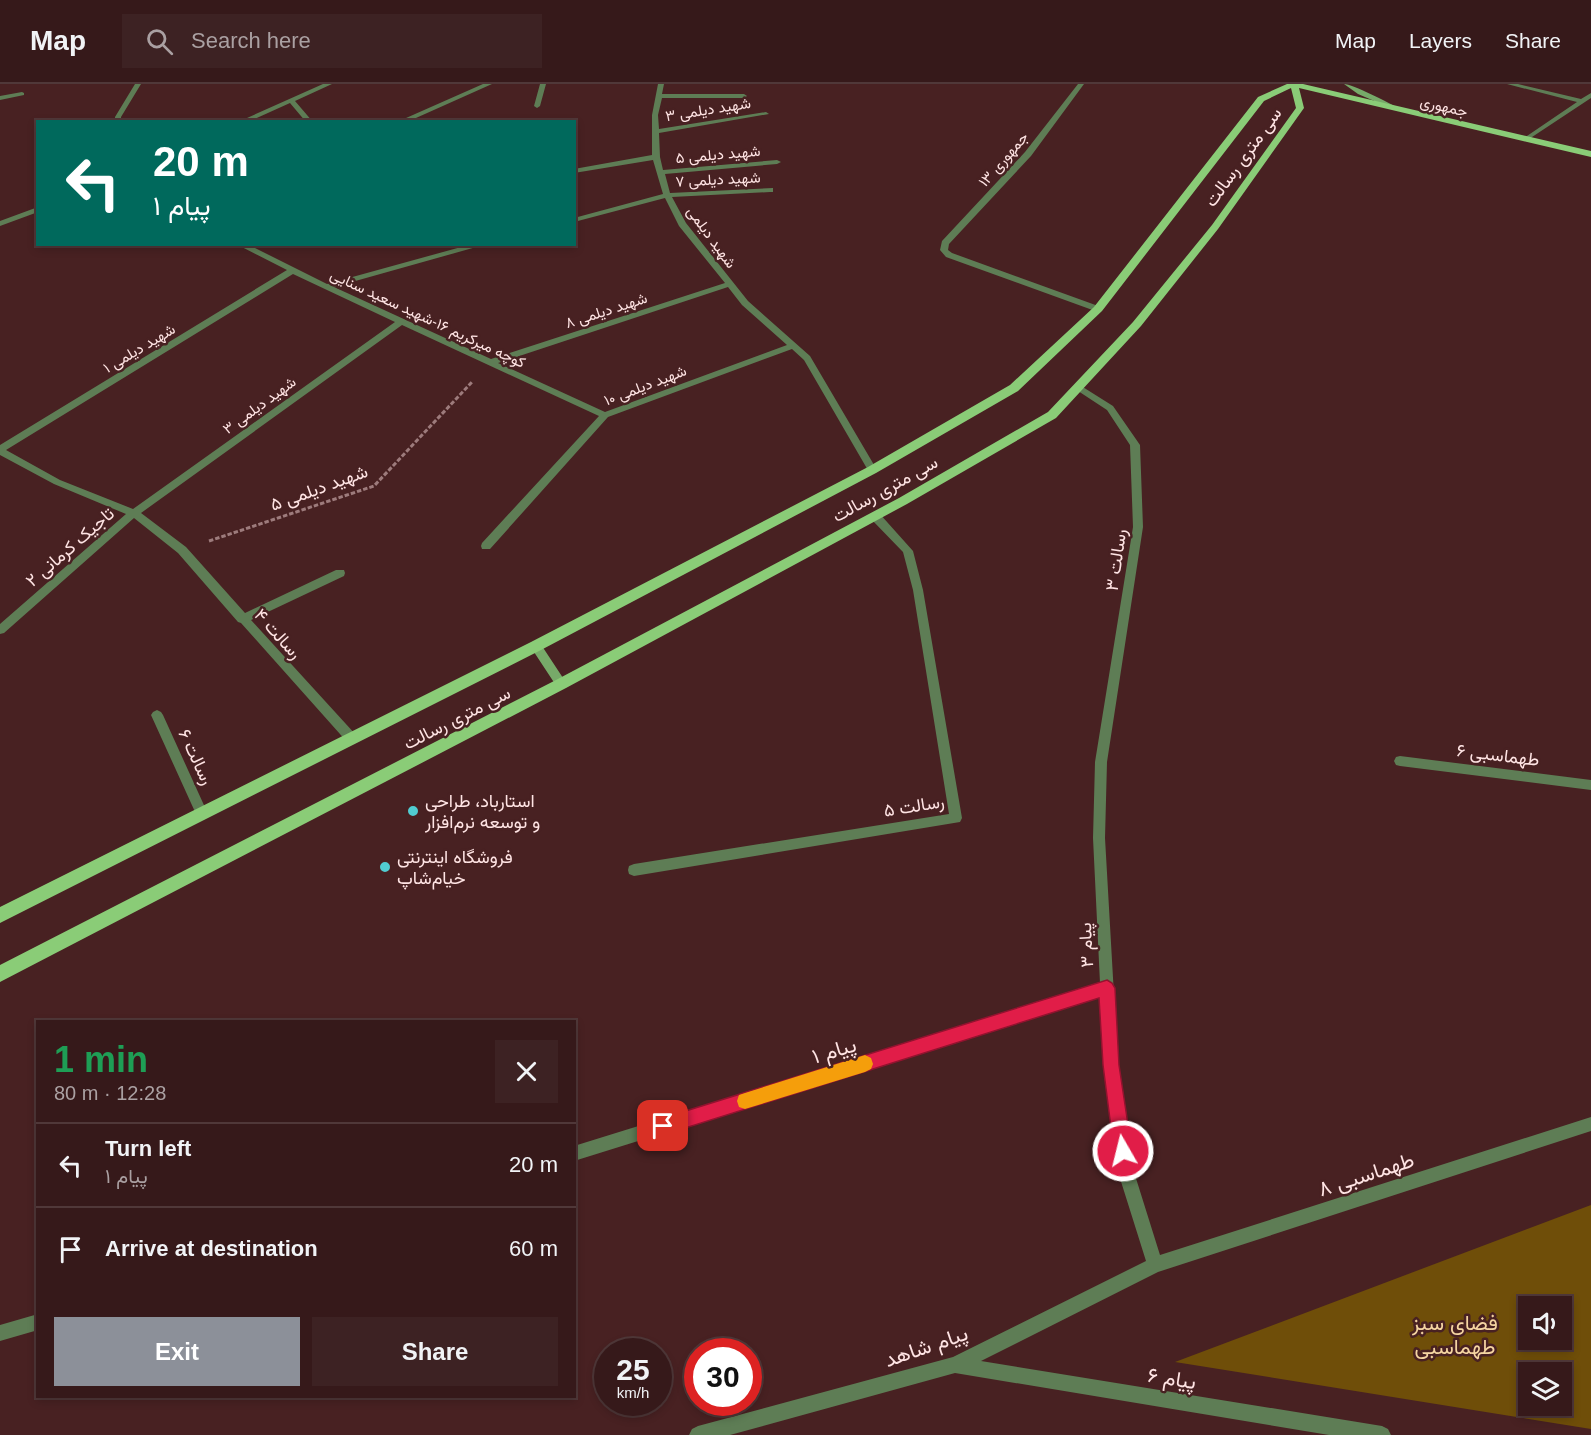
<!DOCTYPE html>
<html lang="en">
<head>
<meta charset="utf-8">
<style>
  body { margin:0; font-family:Arial,Vazirmatn,sans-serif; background:#3d2223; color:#f1f3f6; height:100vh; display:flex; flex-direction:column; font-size:22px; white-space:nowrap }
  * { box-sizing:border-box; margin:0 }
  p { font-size:20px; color:#aaa0a2 }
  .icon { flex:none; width:33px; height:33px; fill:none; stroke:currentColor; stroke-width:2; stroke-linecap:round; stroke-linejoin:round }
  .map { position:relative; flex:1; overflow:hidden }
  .details { position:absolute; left:36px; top:936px; width:540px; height:378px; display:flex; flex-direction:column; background:#36191a; border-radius:0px; box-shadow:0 3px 9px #0003,0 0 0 2px #503839 }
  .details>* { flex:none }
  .guide { position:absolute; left:36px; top:36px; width:540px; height:126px; border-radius:0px; box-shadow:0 3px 9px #0003,0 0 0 2px #503839; background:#00695c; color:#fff; overflow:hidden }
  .tools { position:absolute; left:1518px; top:1212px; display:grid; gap:12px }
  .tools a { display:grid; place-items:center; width:54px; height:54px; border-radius:0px; background:#36191a; box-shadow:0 3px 9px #0003,0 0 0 2px #503839; font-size:30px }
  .speed { position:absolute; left:594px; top:1254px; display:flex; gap:12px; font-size:30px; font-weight:700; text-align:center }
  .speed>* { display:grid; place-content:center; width:78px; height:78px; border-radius:50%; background:#36191a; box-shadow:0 3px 9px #0003,0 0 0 2px #503839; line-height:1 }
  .speed small { font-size:15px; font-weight:400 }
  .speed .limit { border:9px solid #d22; background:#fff; color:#111 }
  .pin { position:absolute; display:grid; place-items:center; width:51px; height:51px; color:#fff; margin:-26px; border-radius:12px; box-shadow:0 3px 9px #0006 }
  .me { position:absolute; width:66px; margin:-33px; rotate:352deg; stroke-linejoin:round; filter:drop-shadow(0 0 4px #0008) }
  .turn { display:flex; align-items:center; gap:21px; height:126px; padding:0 18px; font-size:27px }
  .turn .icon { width:78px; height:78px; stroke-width:2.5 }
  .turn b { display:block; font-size:42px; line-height:51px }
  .round { display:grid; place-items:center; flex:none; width:63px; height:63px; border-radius:0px; background:#3d2223 }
  .summary { display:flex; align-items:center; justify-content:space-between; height:102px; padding:0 18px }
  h1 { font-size:36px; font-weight:700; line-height:45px; color:#1e9e55 }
  .primary-button { display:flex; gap:12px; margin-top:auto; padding:12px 18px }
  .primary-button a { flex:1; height:69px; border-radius:0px; background:#8c9099; color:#fff; font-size:24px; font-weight:700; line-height:69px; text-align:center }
  .primary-button a+a { background:#3d2223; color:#f1f3f6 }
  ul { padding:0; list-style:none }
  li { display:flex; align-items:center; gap:18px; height:84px; padding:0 18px; border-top:2px solid #503839 }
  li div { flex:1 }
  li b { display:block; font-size:22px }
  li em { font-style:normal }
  header { display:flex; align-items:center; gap:36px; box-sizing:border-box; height:84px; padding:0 30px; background:#36191a; border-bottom:2px solid #503839 }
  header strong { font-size:28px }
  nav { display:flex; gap:33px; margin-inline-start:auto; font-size:21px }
  .search { width:420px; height:54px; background:#3d2223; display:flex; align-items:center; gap:15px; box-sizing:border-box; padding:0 21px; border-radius:0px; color:#aaa0a2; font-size:22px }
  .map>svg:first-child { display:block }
  .green { fill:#6f4e09; fill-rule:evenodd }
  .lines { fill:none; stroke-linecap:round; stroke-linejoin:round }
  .path { stroke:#9d7b7c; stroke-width:3; stroke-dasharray:4.5 2; stroke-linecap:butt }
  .street { fill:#5e7d55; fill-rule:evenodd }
  .secondary { fill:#77aa69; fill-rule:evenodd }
  .primary { fill:#8acc77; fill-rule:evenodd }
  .route { fill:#e11d48; stroke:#92132f; stroke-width:1.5 }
  .slow { fill:#f59e0b }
  .poi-dot { fill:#51ccd1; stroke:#482122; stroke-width:2 }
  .labels { text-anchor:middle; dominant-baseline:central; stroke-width:5; stroke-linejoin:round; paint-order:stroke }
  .far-street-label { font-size:15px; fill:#ffe4e4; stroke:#482122 }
  .street-label { font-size:18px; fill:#ffe4e4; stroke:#482122 }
  .poi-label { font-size:18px; fill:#ffe4e4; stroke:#482122; text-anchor:start }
  .near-street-label { font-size:21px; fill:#ffe4e4; stroke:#482122 }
  .near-park-label { font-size:21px; fill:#f5d5a2; stroke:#482122 }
</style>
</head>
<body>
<header>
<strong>Map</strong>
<div class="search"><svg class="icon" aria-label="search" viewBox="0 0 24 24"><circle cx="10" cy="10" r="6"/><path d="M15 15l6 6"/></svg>Search here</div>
<nav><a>Map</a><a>Layers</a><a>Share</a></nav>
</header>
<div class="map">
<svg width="1591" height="1351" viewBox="0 0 1591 1351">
  <rect width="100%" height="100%" fill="#482122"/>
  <path class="green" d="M1591 1121V1345L1175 1278ZM1528 1222H1562V1256H1528ZM1528 1288H1562V1322H1528Z"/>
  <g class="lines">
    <path class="path" d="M209 457 374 402 472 298"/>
    <path class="street" d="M135 0H141L121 33V38H115V33Z
      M323 0H332L295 17 313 38H306L290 19 248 38H238Z
      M483 0H492L407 38H397Z
      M540 0H546L540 22 537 24 534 22Z
      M658 0H664L662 10H744L747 12 744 14H662L658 31 659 45 766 28 769 30 659 49 660 73 663 86 777 76 781 78 777 80 665 90 670 109 773 104V108H770L672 113 686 139 748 217 810 272 877 386 875 388H869L804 276 792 265 608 333 490 465H482L481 462 482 459 599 332 402 241 141 429 186 463 245 529 336 486H344L345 489 344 492 251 536 356 651 358 655 356 659H348L241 539 238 538 178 469 134 434 4 549 0 550V540L126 430 54 400 0 371V361L287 186 236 160H247L327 200 472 160H487L334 203 491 275 725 199 679 142 665 114 574 138V134L663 110 653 76 574 89V85L652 71V31ZM293 190 395 238 133 425 60 396 6 366ZM728 203 742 221 787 261 605 328 498 279Z
      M1078 0H1084L1031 72 949 160 948 166 952 169 1101 223 1102 225 1098 228 946 173 940 166 942 157 1025 68Z
      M1507 0H1518L1581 15 1591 9V14L1526 57 1524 56V54L1577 18Z
      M22 8 24 9V11L0 16V12Z
      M38 123V128L0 142V137Z
      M1078 300 1113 322 1140 361 1143 443 1107 678 1105 754 1118 981 1134 1088 1160 1171 1591 1033V1047L1158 1188 981 1277 1382 1342 1388 1345 1391 1351H1329L955 1289 730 1351H689L692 1345 698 1342 953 1273 1146 1177 1118 1088 1104 981 1100 913 574 1077V1062L1100 899 1093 754 1095 678 1133 443 1130 361 1107 326 1075 305V301Z
      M875 428 879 429 913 467 923 506 962 734 960 738 634 792 629 790 628 786 629 782 634 780 949 730 913 506 903 468 871 435 870 432Z
      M157 626 161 628 163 631 208 730 206 734 202 736 198 734 196 730 151 631 153 628Z
      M1400 672 1591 696V706L1400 682 1396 681 1394 677 1396 673Z
      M38 1230V1246L0 1257V1241Z"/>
    <path class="secondary" d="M1344 0C1352 0 1390 19 1398 24L1393 25 1358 10Z
      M536 558 540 559 565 597 567 600 565 603H557L532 565 530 562 532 559Z"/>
    <path class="primary" d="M1287 0H1303L1591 67V73L1299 4 1304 24 1218 145 1141 242 1056 334 907 420 566 604 0 898V881L556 596 899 414 1048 328 1133 238 1212 141 1296 24 1291 4 1264 17 1102 227 1018 307 876 389 541 566 0 839V823L531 558 868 383 1010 301 1094 223 1258 13Z"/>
  </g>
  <path class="route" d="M1107 896 1112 899 1115 904 1119 981 1132 1067 1129 1073 1123 1075 1117 1073 1114 1067 1103 981 1099 914 663 1051 657 1049 655 1042 657 1036 663 1034Z"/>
  <path class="slow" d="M865 971 871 974 873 980 871 985 865 988 745 1025 739 1023 737 1017 739 1011 745 1009Z"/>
  <g class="poi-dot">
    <circle cx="413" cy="727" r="6"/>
    <circle cx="385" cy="783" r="6"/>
  </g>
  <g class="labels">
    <g class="far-street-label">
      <text transform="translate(1444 22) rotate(13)">جمهوری</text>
      <text transform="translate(708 25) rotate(-9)">۳ شهید دیلمی</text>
      <text transform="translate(718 70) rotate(-5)">۵ شهید دیلمی</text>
      <text transform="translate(1003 75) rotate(-49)">۱۳ جمهوری</text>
      <text transform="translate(718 95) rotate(-3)">۷ شهید دیلمی</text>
      <text transform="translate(712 153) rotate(54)">شهید دیلمی</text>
      <text transform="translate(606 226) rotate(-18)">۸ شهید دیلمی</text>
      <text transform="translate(428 234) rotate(25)">کوچه میرکریم ۱۶-شهید سعید سنایی</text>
      <text transform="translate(139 264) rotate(-31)">شهید دیلمی ۱</text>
      <text transform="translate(645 301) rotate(-21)">۱۰ شهید دیلمی</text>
      <text transform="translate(259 321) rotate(-36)">شهید دیلمی ۳</text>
    </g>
    <g class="street-label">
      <text transform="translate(1243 73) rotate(-54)">سی متری رسالت</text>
      <text transform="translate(319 404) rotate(-20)">شهید دیلمی ۵</text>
      <text transform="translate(885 405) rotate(-29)">سی متری رسالت</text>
      <text transform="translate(70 463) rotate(-41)">تاجیک کرمانی ۲</text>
      <text transform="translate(1116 476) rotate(-82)">۳ رسالت</text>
      <text transform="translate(278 550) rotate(48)">۴ رسالت</text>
      <text transform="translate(457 634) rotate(-27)">سی متری رسالت</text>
      <text transform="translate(1498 671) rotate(7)">۶ طهماسبی</text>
      <text transform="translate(196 673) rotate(65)">۶ رسالت</text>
      <text transform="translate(914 722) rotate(-9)">۵ رسالت</text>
      <text transform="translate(1086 861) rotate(-93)">۳ پیام</text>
    </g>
    <g class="poi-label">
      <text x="425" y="717">استارباد، طراحی<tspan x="425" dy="21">و توسعه نرم‌افزار</tspan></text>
      <text x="397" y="773">فروشگاه اینترنتی<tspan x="397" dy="21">خیام‌شاپ</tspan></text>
    </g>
    <g class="near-street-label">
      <text transform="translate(834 966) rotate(-17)">۱ پیام</text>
      <text transform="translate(1366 1090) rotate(-18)">۸ طهماسبی</text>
      <text transform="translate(926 1262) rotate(-19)">پیام شاهد</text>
      <text transform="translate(1172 1294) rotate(9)">۶ پیام</text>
    </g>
    <g class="near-park-label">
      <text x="1455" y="1238">فضای سبز<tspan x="1455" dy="24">طهماسبی</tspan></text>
    </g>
  </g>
</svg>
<div class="tools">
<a><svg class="icon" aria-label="sound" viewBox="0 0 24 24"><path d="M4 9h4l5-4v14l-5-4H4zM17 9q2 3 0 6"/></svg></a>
<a><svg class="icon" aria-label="layers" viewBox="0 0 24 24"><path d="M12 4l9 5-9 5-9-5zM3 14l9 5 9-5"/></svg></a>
</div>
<div class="speed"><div>25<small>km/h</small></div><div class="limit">30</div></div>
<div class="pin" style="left:663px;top:1042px;background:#d93025"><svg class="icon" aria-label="arrive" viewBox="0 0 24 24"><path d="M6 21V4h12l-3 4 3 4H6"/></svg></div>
<svg class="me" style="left:1123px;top:1067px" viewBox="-20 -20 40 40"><circle r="17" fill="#e11d48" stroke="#fff" stroke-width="3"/><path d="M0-11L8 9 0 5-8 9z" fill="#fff"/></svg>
<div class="guide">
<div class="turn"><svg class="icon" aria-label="left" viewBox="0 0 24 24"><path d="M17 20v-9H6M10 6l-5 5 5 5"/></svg><div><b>20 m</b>۱ پیام</div></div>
</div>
<section class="details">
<div class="summary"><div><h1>1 min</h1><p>80 m · 12:28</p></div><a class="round"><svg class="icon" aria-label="close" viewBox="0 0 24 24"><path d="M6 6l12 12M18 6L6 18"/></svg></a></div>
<ul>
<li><svg class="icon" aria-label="left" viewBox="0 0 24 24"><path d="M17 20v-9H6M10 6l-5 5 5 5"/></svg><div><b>Turn left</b><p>۱ پیام</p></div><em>20 m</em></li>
<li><svg class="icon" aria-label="arrive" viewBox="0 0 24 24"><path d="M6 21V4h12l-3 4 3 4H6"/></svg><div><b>Arrive at destination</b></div><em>60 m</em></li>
</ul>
<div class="primary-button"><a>Exit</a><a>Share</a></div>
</section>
</div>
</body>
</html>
